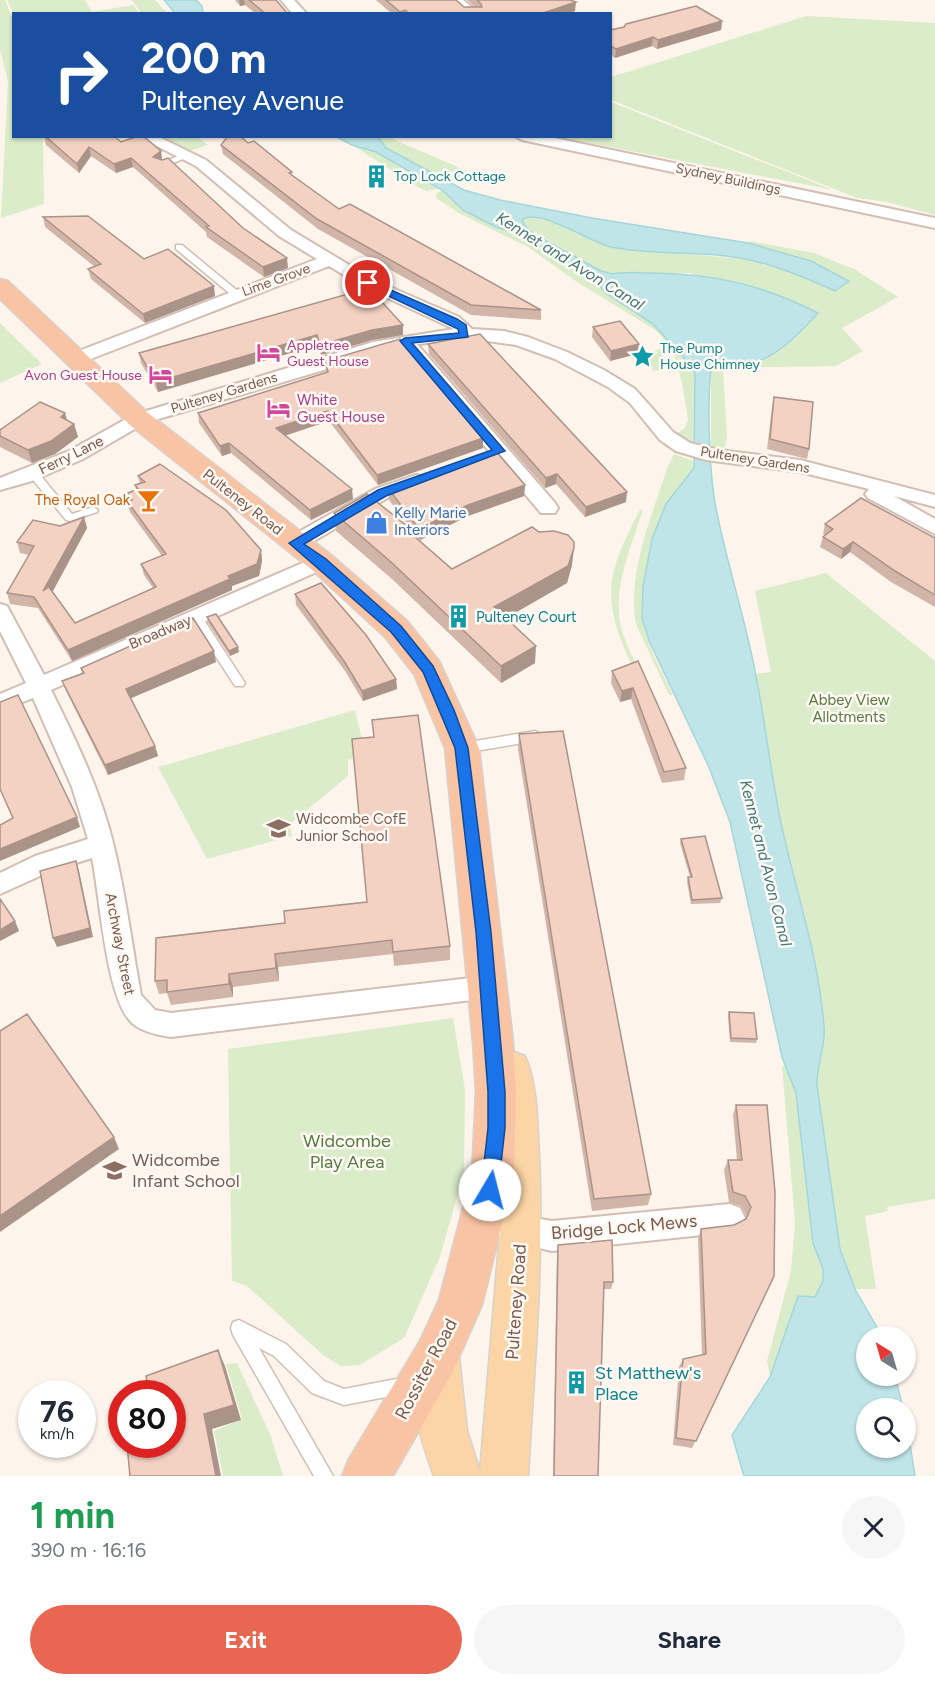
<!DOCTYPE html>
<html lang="en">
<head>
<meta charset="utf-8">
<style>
  body { margin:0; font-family:Figtree,sans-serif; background:#f6f6f7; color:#1f2937; height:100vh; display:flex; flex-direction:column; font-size:22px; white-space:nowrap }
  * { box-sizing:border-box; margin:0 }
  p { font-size:20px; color:#747a83 }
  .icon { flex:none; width:33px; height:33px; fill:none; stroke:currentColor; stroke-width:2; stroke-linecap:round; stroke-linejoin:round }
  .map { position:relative; height:1476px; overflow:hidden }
  .drawer { display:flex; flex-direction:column; background:#fff; flex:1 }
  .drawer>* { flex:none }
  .hud { position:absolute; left:12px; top:12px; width:600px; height:126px; border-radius:0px; box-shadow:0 2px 4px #0004; background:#1a4fa0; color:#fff; overflow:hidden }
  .needle { width:39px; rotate:323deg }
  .buttons { position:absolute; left:856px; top:1326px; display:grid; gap:12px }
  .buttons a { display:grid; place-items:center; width:60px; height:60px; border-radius:50%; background:#fff; box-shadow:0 2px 4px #0004; font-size:30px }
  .speed { position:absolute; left:18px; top:1380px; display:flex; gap:12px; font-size:30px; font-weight:700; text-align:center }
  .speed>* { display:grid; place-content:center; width:78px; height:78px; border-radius:50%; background:#fff; box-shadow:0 2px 4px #0004; line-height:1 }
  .speed small { font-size:15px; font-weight:400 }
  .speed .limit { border:9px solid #d22; background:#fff; color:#111 }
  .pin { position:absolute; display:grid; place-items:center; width:51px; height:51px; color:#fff; margin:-26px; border:3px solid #fff; border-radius:50%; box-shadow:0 2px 6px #0007 }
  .me { position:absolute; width:66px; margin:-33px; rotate:8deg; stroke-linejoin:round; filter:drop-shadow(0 0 4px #0008) }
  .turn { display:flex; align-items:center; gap:21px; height:126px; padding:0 30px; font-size:27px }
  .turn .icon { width:78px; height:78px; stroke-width:2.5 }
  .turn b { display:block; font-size:42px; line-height:51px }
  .round { display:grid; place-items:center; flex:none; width:63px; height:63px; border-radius:32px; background:#f6f6f7 }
  .head { display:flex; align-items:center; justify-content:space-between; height:102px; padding:0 30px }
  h1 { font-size:36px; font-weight:700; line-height:45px; color:#1e9e55 }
  .primary-button { display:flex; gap:12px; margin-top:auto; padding:12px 30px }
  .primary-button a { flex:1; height:69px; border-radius:36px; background:#e76751; color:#fff; font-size:24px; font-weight:700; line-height:69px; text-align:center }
  .primary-button a+a { background:#f6f6f7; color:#1f2937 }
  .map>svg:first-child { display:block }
  .green { fill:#daecc9 }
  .water { fill:#bfe5e8; stroke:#a5d6da; stroke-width:1.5 }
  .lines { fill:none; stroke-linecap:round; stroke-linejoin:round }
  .service-casing { stroke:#d3beb3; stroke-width:3 }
  .minor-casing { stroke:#d3beb3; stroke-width:4 }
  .primary-casing { stroke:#dad1cd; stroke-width:3 }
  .trunk-casing { stroke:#dad1cd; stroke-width:3 }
  .service { fill:#fff; fill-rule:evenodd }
  .minor { fill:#fff; fill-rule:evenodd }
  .primary { fill:#fbd5a5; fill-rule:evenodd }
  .trunk { fill:#f9c4a4; fill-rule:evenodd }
  .wall { fill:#d1b5a8 }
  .shaded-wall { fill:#aa9388 }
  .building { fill:#f3d2c3; stroke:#aa9388; stroke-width:1.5 }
  .route { fill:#1a73e8; stroke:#114b97; stroke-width:1.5 }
  .labels { text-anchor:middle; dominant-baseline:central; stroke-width:5; stroke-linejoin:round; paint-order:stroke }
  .far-culture-label { font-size:14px; fill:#0d838f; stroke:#fff9f3; text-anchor:start }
  .far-street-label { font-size:14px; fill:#7a5a4d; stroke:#fff9f3 }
  .far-hotel-label { font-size:14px; fill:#b23c85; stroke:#fff9f3; text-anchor:start }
  .hotel-label { font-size:15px; fill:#b23c85; stroke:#fff9f3; text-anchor:start }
  .street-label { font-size:15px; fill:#7a5a4d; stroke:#fff9f3 }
  .food-label { font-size:15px; fill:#c56008; stroke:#fff9f3; text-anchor:end }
  .shop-label { font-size:15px; fill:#366cbe; stroke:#fff9f3; text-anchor:start }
  .culture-label { font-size:15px; fill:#0d838f; stroke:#fff9f3; text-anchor:start }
  .park-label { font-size:15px; fill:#567a41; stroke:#fff9f3 }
  .education-label { font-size:15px; fill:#785e54; stroke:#fff9f3; text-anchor:start }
  .water-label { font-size:16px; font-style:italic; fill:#40787e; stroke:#fff9f3 }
  .near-park-label { font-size:18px; fill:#567a41; stroke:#fff9f3 }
  .near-education-label { font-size:18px; fill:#785e54; stroke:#fff9f3; text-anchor:start }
  .near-street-label { font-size:18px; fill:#7a5a4d; stroke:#fff9f3 }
  .near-culture-label { font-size:18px; fill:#0d838f; stroke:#fff9f3; text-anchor:start }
</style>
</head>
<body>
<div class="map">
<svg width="935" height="1476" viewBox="0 0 935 1476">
  <rect width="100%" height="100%" fill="#fdf5ec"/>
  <path class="green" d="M0 0H5L13 20 14 136 43 137 44 204 1 218 8 82 0 50Z
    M7 0H85L92 12 133 5 139 13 14 14Z
    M132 0H155L167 13H141Z
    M806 16 935 23V215L887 202 857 198 611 100V77Z
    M611 102 833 190 558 137 610 136Z
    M156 137H197L208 145 189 151Z
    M377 137H388L467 171 449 184 386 148Z
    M352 145 376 152 439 189 426 191 418 187Z
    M442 190 463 210 496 227 516 233 586 273 607 294 653 324 687 360 695 374 694 444 676 434 685 428 688 420 682 383 673 351 657 331 577 282 528 247 459 213 436 198V194Z
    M528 216 548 220 608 247 744 259 801 275 835 291 849 281 811 261 748 243 750 241 814 253 854 269 898 297 842 328 863 351 836 366 723 368 727 438 724 448 711 447V369L719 364C759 375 793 341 818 314L690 273 612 274 601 271 526 227 522 220Z
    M0 323 42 364 0 383Z
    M661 349 664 370 653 371 636 355Z
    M674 454 693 461 694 468C660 508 657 521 647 571 644 586 641 602 642 617 645 644 662 671 673 695H669L636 624C626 575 653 512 668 466Z
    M643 509C632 546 612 587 621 627 628 654 645 679 658 703L653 704C631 663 602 618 614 570 619 550 630 530 639 511Z
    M826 573 935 661V1199L887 1207 888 1211 865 1216 876 1289H855L838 1240 817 1085C816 1065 826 1047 824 1027 819 960 799 895 783 831 771 780 765 726 756 674L771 672 755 591Z
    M355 710 366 756 348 760V776L290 824 292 836 207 859 158 767Z
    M453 1018 465 1090 464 1172 440 1257 404 1338 360 1365 341 1366 324 1356 247 1286 232 1281 228 1049Z
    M785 1065 796 1093 813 1243 823 1269V1281L815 1297 798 1296 770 1377 767 1361 791 1271 795 1222 782 1066Z
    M237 1363 270 1434 283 1476H223L214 1431 242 1419 226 1364Z"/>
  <path class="water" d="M164 0H196L202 6 203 13H175Z
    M337 137H378L386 148 464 190 500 200 592 218 748 243 811 261 849 281 835 291C798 274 758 258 717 255 682 252 645 254 611 247 591 243 537 206 522 220L526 227 536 235 601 271 612 274C625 271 640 273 654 273 715 274 763 285 818 313 793 341 759 375 719 364L711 368C707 406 709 476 717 513 728 568 746 621 756 676 766 726 771 777 782 828 797 894 819 959 824 1027 826 1047 816 1066 817 1085L840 1249 855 1289 882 1336H867V1376H895L903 1408H867V1448H906V1418L915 1476H744L732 1435 770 1377 798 1296 815 1297 823 1281V1269L813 1243 796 1093 782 1057 730 822 708 765 649 641 642 618 643 586 652 539 666 504 694 468 695 374 693 368 653 324 607 294 586 273 519 234 496 227 463 210 442 190 376 152 352 145Z"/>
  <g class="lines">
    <defs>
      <path id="service" d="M185 153 192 155 164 167 157 165Z
        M176 245H182L240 293V297H234L176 249Z
        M33 470 37 471 72 514 93 507 98 510 97 512 70 521 66 520 29 475 28 473Z
        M196 613 200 614 243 680 245 683 243 686H235L192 620 190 617Z
        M535 731 539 733 541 736 539 739 535 741 463 753 459 751 457 748 459 745 463 743Z
        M239 1320 286 1344 324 1381 344 1389 407 1377 413 1379 415 1385 413 1391 407 1393 344 1405 312 1393 274 1356 259 1348 333 1476H314L233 1335 231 1328 233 1322Z"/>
      <path id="minor" d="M281 0H294L307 14H293Z
        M449 0H463L480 14H465Z
        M137 136H157L206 160 291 230 374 280 459 317 472 329 504 331 528 337 567 352 604 370 635 389 673 432 690 443 719 450 800 460 935 495V507L894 496 935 519V534L868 498 865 494 869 489 800 472 706 460 676 451 660 440 630 403 608 387 555 359 516 345 474 339 417 344 555 503 558 508 555 513H541L401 347 145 423 83 459 32 481 0 490V478L69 451 133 415 373 342 454 329 362 286 329 266 83 362H71L68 358 71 354 317 259 279 236 196 166Z
        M515 136H545L935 218V228L522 140Z
        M416 475 423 477 425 481 423 485 389 497 302 548H288L285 543 288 538 375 489Z
        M321 555 328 557 331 562 328 567 51 690C76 740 101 792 114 847 126 896 132 946 141 995L155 1010 171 1013 488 976 497 979 501 987 497 995 488 998 171 1037C158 1035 142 1032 132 1023 106 999 100 896 92 858L51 871 0 894V873L35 856 88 839 72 787 33 698 0 711V694L26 683 0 631V604L7 606 44 675Z
        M730 1204 740 1208 745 1218 740 1228 730 1232 552 1251 501 1239 496 1229 501 1219 511 1214 552 1221Z"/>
      <path id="primary" d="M511 1051 525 1056C538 1086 537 1123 539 1155 544 1263 534 1369 528 1476H434C419 1436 403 1382 420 1341L436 1334 452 1341 459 1357 467 1431 480 1472 500 1231 497 1124 491 1069 497 1056Z"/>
      <path id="trunk" d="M0 279 8 281 148 413 331 555 407 621 439 661 479 748 513 1042 516 1092 514 1174 482 1305 452 1373 393 1476H342L349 1459 420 1341 439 1300 472 1174 476 1092 473 1042 445 748 414 674 385 637 311 569 130 425 0 299Z"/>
    </defs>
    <use href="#service" class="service-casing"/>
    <use href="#minor" class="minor-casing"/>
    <use href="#primary" class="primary-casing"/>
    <use href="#trunk" class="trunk-casing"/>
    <use href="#service" class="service"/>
    <use href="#minor" class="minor"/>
    <use href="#primary" class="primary"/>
    <use href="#trunk" class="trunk"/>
  </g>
  <path class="wall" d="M235 0H276L288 14H256L245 5 240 6Z
    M376 0H456L464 7H475L467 0H570L575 11 567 14H392Z
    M722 21 721 30 657 49 652 46 615 58 610 55V30Z
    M44 136 121 142 161 151 162 160 288 268 264 277 207 237 206 232 133 167 116 173 91 156 79 173 46 145Z
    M221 145 292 172V175L339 209 541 310V320L471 315 318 229 223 154Z
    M43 217 144 259 215 296 145 323 91 279 88 269 95 267 45 227Z
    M403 325V335L372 340 321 355 318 345 158 392 141 363 139 353Z
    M593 327 637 354 610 361 592 337Z
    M428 344 626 502 585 517 556 484 545 488 429 354Z
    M325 361 483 448 378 485 329 421 285 436 353 499 311 520 231 453 222 456 199 423 198 413 326 372Z
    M774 397 809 449 807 459 767 449 772 407Z
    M67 420 74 424 78 437 55 454 32 463 0 447V430Z
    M138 476 261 550 262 561 259 576 232 586V590L72 661 38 608 10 604 7 593 29 555 20 553 17 542 84 517 87 528 52 592 75 623 153 588 144 575 141 564 162 556 130 512 127 501 129 500 128 493 136 490 135 485 140 484Z
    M525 485 524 496 468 516 420 540 417 537V539L452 569 572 565 567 583 506 618 535 663 501 683 392 579 336 531 334 513 413 531 389 500 388 488Z
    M825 524 935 538V607L891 582 850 552 841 559 820 547 823 537 825 535 823 534Z
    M295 594 396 679 397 689 363 701 345 671 296 605Z
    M207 617 239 652 230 656 208 623Z
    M638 661 686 768 684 780 662 783 631 699 620 702 611 683 612 671Z
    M216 662 131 698 155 746 158 756 108 775 66 691 62 681 82 674 81 668Z
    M372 720 450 946V960L394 966 393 954 278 967 279 981 233 987V997L171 1005 167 993 159 994 155 981 285 923 367 902 374 737Z
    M519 734 651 1194 648 1205 592 1211 518 749Z
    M681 839 722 898 720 903 691 904 687 882 688 877H690L680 843Z
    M729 1012 757 1039 756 1043 730 1042 728 1017Z
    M736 1105 774 1276 692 1448 673 1445 679 1367 683 1359 702 1355 698 1238 701 1229 734 1225 746 1219 747 1217 741 1206 729 1202 724 1170 728 1160H737L733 1115Z
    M558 1245 613 1282 611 1289H604L598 1476H553L557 1253Z"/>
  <path class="shaded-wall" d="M239 0H244L245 5 240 6Z
    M576 2 575 11 567 14H540Z
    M722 21 721 30 657 49 658 40Z
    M653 37 652 46 615 58 616 49Z
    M89 147 91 156 79 173 77 164Z
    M161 151 162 160 153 157Z
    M131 158 133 167 116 173 114 164Z
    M287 258 288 268 264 277 263 267Z
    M214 286 215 296 145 323 143 314Z
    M403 325V335L372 340 321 355 320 345 372 330Z
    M317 335 318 345 158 392 156 382Z
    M639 344 637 354 610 361 611 351Z
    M328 411 329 421 277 438 276 428Z
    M65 413 69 426 61 417Z
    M74 424 78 437 55 454 32 463 28 450Z
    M483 438V448L378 485 377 475Z
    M229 443 231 453 222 456 220 446Z
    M557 474 556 484 545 488 546 478Z
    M525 485 524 496 468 516 420 540 419 529 468 505Z
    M352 489 353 499 311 520 310 510Z
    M627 492 626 502 585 517 586 507Z
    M84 517 87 528 47 602 43 591Z
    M853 542 850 552 841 559 843 549Z
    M574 548 572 565 567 583 494 625V607Z
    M261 550 262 561 259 576 232 586V590L72 661 68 650 228 576Z
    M536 646 535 663 501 683V666Z
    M238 647 239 652 230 656 229 651Z
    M214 651 216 662 129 699 126 689Z
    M396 679 397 689 363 701 362 691Z
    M633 688 631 699 620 702 622 691Z
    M155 746 158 756 108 775 105 765Z
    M77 817 80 827 0 861V849Z
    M76 861 79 871 93 937 57 947 53 938Z
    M15 921 19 931 0 941V930Z
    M275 954 278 967 279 981 276 968Z
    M229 974 233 987V997L229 984Z
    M114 1137 119 1149 0 1232V1216Z
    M218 1350 225 1366 241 1420 212 1429 221 1476H216L204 1414Z"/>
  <path class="building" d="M249 0H276L288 14H266Z
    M386 0H456L464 7H482L481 4 477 0H570L576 2 540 14H410L405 10 400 12Z
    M696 6 722 21 658 40 653 37 616 49 610 45V30L624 27 626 24Z
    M45 136H114L121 142 138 136H143L161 151 153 157 162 160 168 158 243 228 287 258 263 267 206 227 209 226 131 158 114 164 89 147 77 164Z
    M228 136H240L248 143 254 141 292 172 289 173 339 209 350 204 541 310 471 305 317 219 221 145Z
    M88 216 144 259 168 249 214 286 143 314 88 269 101 264 43 217Z
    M369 288 403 325 372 330 320 345 317 335 156 382 139 353Z
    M620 321 639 344 611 351 593 327Z
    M480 334 627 492 586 507 557 474 546 478 428 344Z
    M400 339 483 438 377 475 328 411 276 428 352 489 310 510 229 443 220 446 198 413 328 372 325 361Z
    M774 397 813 402 809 449 770 439Z
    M40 402 65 413 61 417 74 424 51 441 28 450 0 436V430Z
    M495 450 525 485 468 505 419 529 388 488Z
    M160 464 226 510 261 550 257 564 228 576 230 579 68 650 34 597 7 593 34 546 17 542 33 520 60 526 84 517 43 591 49 587 75 623 156 587 141 564 166 554 127 501 132 500 128 493 138 489 135 485 145 482 138 476Z
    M367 494 417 534 414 536 452 569 532 527 539 532 554 531 568 535 574 542V548L568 566 494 607 536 646 501 666 391 562 334 513Z
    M861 498 935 538V595L895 571 853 542 843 549 823 537 833 529 825 524Z
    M321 583 366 635 396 679 362 691 344 661 295 594Z
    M216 614 238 647 229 651 207 617Z
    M193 618 214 651 126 689 155 746 105 765 62 681 84 673 81 668Z
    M638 661 686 768 664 772 633 688 622 691 612 671Z
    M18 695 77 817 0 849V825L13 818 0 789V702Z
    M418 715 450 946 393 952 392 940 275 954 276 968 229 974V984L167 992V980L155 981 156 938 285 923 284 911 367 902 352 739 374 737 372 720Z
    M563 731 651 1194 594 1199 519 734Z
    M705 836 722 898 692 900 688 877H692L681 839Z
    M76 861 90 928 53 938 40 871Z
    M0 899 15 921 0 930Z
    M729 1012 754 1013 757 1039 731 1038Z
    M27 1014 114 1137 0 1216V1031Z
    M736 1105H767L775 1192 774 1276 696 1441 676 1438 683 1359 706 1354 701 1229 734 1225 746 1219 751 1207 745 1196 733 1192 728 1160H742Z
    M612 1240 613 1282H604L598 1476H554L558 1245Z
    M218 1350 234 1405 204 1414 216 1476H130L127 1444H172V1394H149L146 1376Z"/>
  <path class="route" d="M368 280 457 319 466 325 468 337 412 343 505 451 386 496 304 544 326 559 401 626 433 666 454 710 468 748 491 932 505 1092V1128L498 1190 496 1196 490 1198 484 1196 481 1190 488 1128V1092L476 932 455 748 423 672 391 632 289 543 378 490 492 450 400 341 405 338 459 333 458 329 365 285 363 283Z"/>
  <defs>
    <symbol id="building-bare" viewBox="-9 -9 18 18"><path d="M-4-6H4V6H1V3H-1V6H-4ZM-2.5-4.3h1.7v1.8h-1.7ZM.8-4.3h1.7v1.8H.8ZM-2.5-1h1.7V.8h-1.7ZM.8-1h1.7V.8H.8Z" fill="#0f9aa8" stroke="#fff9f3" stroke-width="2.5" paint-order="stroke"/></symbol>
    <symbol id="hotel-bare" viewBox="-9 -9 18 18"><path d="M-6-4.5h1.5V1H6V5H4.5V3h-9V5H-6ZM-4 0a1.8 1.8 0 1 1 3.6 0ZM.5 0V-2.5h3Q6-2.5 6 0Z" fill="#d1479c" stroke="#fff9f3" stroke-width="2.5" paint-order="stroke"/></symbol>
    <symbol id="sight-bare" viewBox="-9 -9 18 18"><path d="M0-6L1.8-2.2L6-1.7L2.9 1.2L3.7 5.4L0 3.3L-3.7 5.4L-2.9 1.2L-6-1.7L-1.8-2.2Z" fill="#0f9aa8" stroke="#fff9f3" stroke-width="2.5" paint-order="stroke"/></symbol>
    <symbol id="bar-bare" viewBox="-9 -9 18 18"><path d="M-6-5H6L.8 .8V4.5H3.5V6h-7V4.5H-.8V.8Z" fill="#e8710a" stroke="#fff9f3" stroke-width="2.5" paint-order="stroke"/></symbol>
    <symbol id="shop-bare" viewBox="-9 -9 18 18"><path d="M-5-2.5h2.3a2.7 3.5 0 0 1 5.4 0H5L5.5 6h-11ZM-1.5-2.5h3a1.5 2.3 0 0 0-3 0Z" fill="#3f7fe0" stroke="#fff9f3" stroke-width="2.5" paint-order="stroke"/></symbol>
    <symbol id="school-bare" viewBox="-9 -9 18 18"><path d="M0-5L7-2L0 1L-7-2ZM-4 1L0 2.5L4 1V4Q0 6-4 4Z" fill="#8d6e63" stroke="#fff9f3" stroke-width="2.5" paint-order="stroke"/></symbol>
  </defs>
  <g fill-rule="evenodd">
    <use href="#building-bare" x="360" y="160" width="33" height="33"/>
    <use href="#hotel-bare" x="252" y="336" width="33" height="33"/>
    <use href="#sight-bare" x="626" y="340" width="33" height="33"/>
    <use href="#hotel-bare" x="144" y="358" width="33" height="33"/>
    <use href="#hotel-bare" x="262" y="392" width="33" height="33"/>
    <use href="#bar-bare" x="132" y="484" width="33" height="33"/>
    <use href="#shop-bare" x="360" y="506" width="33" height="33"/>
    <use href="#building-bare" x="442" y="600" width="33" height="33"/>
    <use href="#school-bare" x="262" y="812" width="33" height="33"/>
    <use href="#school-bare" x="98" y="1154" width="33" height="33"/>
    <use href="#building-bare" x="560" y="1366" width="33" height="33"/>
  </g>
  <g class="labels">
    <g class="far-culture-label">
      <text x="394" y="176">Top Lock Cottage</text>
      <text x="660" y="348">The Pump<tspan x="660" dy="16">House Chimney</tspan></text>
    </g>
    <g class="far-street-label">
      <text transform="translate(728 179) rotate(12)">Sydney Buildings</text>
      <text transform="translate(276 280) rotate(-20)">Lime Grove</text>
      <text transform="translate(224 393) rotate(-17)">Pulteney Gardens</text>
      <text transform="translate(755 460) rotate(9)">Pulteney Gardens</text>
    </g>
    <g class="far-hotel-label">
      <text x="287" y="345">Appletree<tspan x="287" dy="16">Guest House</tspan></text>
      <text x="142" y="375" text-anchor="end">Avon Guest House</text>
    </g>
    <g class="hotel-label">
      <text x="297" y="400">White<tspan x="297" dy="17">Guest House</tspan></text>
    </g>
    <g class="street-label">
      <text transform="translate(71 455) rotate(-26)">Ferry Lane</text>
      <text transform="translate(243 502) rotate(38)">Pulteney Road</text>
      <text transform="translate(160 632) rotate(-23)">Broadway</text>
      <text transform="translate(120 944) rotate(79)">Archway Street</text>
    </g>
    <g class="food-label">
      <text x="130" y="500">The Royal Oak</text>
    </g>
    <g class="shop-label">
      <text x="394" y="513">Kelly Marie<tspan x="394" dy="17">Interiors</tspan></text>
    </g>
    <g class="culture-label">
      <text x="476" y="617">Pulteney Court</text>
    </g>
    <g class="park-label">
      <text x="849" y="700">Abbey View<tspan x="849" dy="17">Allotments</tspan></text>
    </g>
    <g class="education-label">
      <text x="296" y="819">Widcombe CofE<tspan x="296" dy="17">Junior School</tspan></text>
    </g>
    <g class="water-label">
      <text transform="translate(570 261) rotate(32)">Kennet and Avon Canal</text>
      <text transform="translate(766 863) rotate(76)">Kennet and Avon Canal</text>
    </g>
    <g class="near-park-label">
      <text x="347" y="1141">Widcombe<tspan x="347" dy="21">Play Area</tspan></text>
    </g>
    <g class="near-education-label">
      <text x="132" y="1160">Widcombe<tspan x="132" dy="21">Infant School</tspan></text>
    </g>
    <g class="near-street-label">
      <text transform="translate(624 1227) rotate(-5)">Bridge Lock Mews</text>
      <text transform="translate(516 1302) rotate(-86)">Pulteney Road</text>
      <text transform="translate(426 1369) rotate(-62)">Rossiter Road</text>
    </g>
    <g class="near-culture-label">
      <text x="595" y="1373">St Matthew's<tspan x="595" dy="21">Place</tspan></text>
    </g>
  </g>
</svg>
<div class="buttons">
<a><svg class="needle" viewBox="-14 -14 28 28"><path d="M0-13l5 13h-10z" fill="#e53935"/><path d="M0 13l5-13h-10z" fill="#747a83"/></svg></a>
<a><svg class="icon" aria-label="search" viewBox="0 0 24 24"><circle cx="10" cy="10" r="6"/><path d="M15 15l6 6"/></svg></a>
</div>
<div class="speed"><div>76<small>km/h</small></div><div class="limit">80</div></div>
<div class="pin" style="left:368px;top:283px;background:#d93025"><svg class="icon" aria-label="arrive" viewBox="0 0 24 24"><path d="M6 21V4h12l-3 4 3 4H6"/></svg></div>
<svg class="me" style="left:490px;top:1190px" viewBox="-20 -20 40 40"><circle r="19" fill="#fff"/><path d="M0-13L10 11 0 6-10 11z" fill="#1a73e8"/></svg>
<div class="hud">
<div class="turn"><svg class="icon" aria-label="right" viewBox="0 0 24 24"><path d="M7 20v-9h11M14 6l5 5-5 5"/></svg><div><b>200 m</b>Pulteney Avenue</div></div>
</div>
</div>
<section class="drawer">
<div class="head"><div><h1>1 min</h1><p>390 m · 16:16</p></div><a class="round"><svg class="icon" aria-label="close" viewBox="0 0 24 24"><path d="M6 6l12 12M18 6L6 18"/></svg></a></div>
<div class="primary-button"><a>Exit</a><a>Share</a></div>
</section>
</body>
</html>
